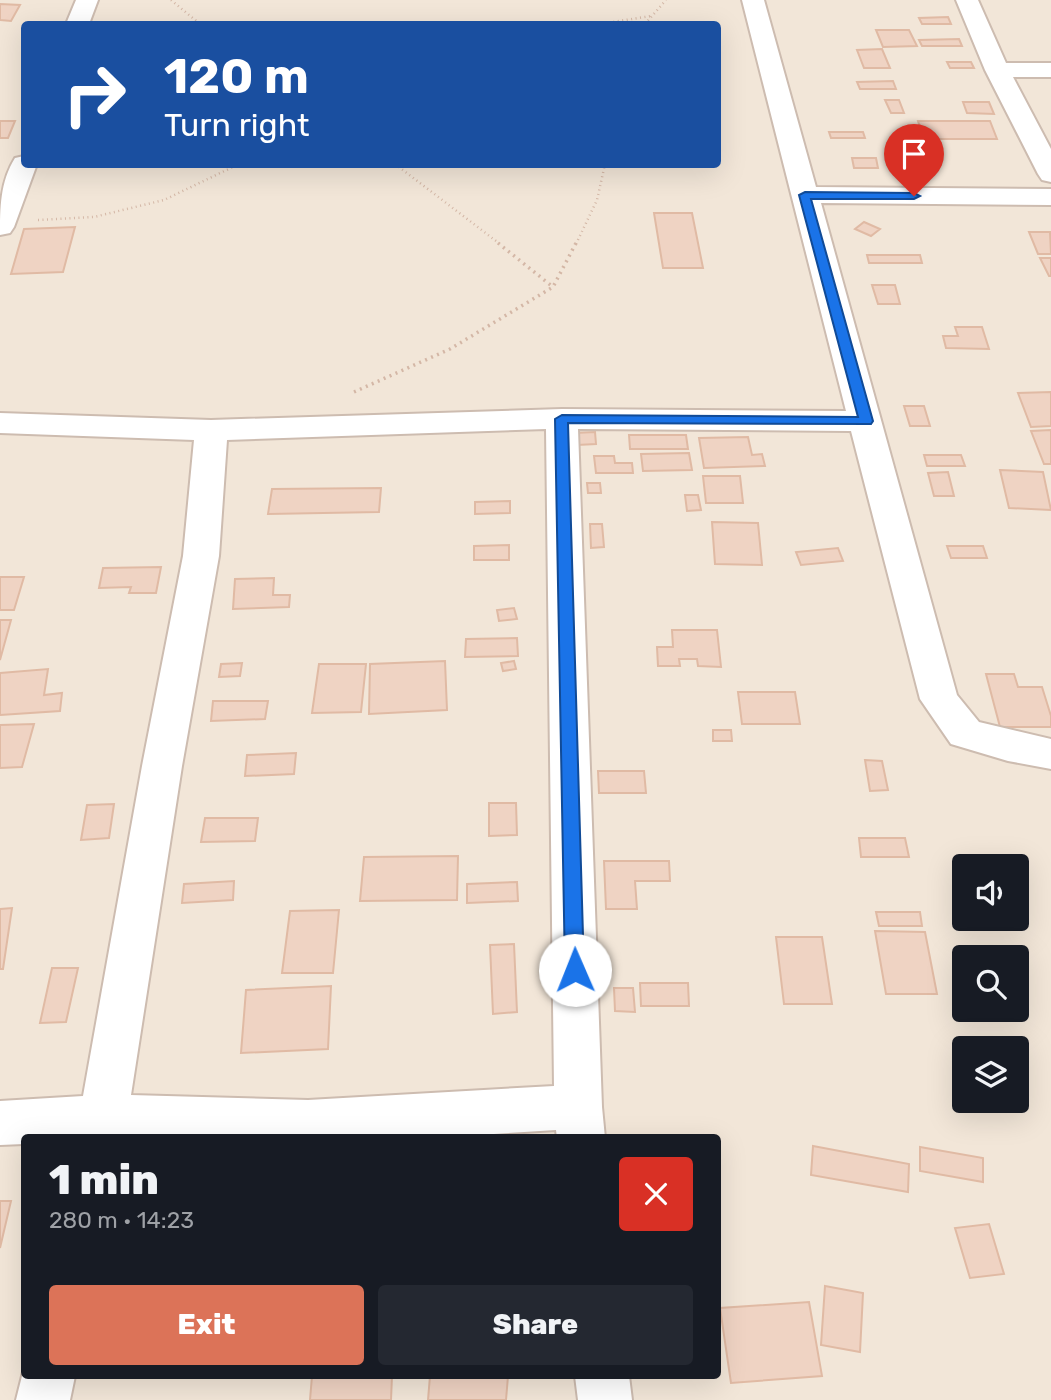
<!DOCTYPE html>
<html lang="en">
<head>
<meta charset="utf-8">
<style>
  body { margin:0; font-family:Rubik,sans-serif; background:#242831; color:#f1f3f6; height:100vh; display:flex; flex-direction:column; font-size:26px; white-space:nowrap }
  * { box-sizing:border-box; margin:0 }
  p { font-size:23px; color:#9ea1a6 }
  .icon { flex:none; width:38px; height:38px; fill:none; stroke:currentColor; stroke-width:2; stroke-linecap:round; stroke-linejoin:round }
  .map { position:relative; flex:1; overflow:hidden }
  .sheet { position:absolute; left:21px; top:1134px; width:700px; height:245px; display:flex; flex-direction:column; background:#171b24; border-radius:7px; box-shadow:0 7px 28px #0002 }
  .sheet>* { flex:none }
  .top-card { position:absolute; left:21px; top:21px; width:700px; height:147px; border-radius:7px; box-shadow:0 7px 28px #0002; background:#1a4fa0; color:#fff; overflow:hidden }
  .buttons { position:absolute; left:952px; top:854px; display:grid; gap:14px }
  .buttons a { display:grid; place-items:center; width:77px; height:77px; border-radius:7px; background:#171b24; box-shadow:0 7px 28px #0002; font-size:35px }
  .pin { position:absolute; display:grid; place-items:center; width:60px; height:60px; color:#fff; margin:-72px -30px; border-radius:50% 50% 50% 0; rotate:-45deg; box-shadow:0 0 7px #0007 }
  .pin .icon { rotate:45deg }
  .me { position:absolute; width:77px; margin:-38px; rotate:359deg; stroke-linejoin:round; filter:drop-shadow(0 0 5px #0008) }
  .turn { display:flex; align-items:center; gap:24px; height:147px; padding:0 28px; font-size:32px }
  .turn .icon { width:91px; height:91px; stroke-width:2.5 }
  .turn b { display:block; font-size:49px; line-height:60px }
  .round { display:grid; place-items:center; flex:none; width:74px; height:74px; border-radius:7px; background:#242831 }
  .head { display:flex; align-items:center; justify-content:space-between; height:119px; padding:0 28px }
  h1 { font-size:42px; font-weight:800; line-height:52px }
  .cta { display:flex; gap:14px; margin-top:auto; padding:14px 28px }
  .cta a { flex:1; height:80px; border-radius:7px; background:#dc7358; color:#fff; font-size:28px; font-weight:800; line-height:80px; text-align:center }
  .cta a+a { background:#242831; color:#f1f3f6 }
  .map>svg:first-child { display:block }
  .residential { fill:#f2e6d8; fill-rule:evenodd }
  .building { fill:#efd3c3; stroke:#e0baa4; stroke-width:2 }
  .lines { fill:none; stroke-linecap:round; stroke-linejoin:round }
  .minor-casing { stroke:#cdbcb0; stroke-width:4 }
  .path-far1 { stroke:#d4b7a6; stroke-width:2.5; stroke-dasharray:1 3.5; stroke-linecap:butt }
  .path { stroke:#d4b7a6; stroke-width:3.5; stroke-dasharray:2 4.5; stroke-linecap:butt }
  .minor { fill:#fff; fill-rule:evenodd }
  .route { fill:#1a73e8; stroke:#114b97; stroke-width:2 }
</style>
</head>
<body>
<div class="map">
<svg width="1051" height="1400" viewBox="0 0 1051 1400">
  <rect width="100%" height="100%" fill="#fbf4e9"/>
  <path class="residential" d="M0 0H1051V1400H0ZM24 24H718V164H24ZM964 866H1017V919H964ZM964 957H1017V1010H964ZM964 1048H1017V1101H964ZM24 1138H718V1376H24Z"/>
  <path class="building" d="M0 4 20 5 11 21 0 20Z
    M948 17 951 24H922L919 18Z
    M876 30H909L917 46 883 47Z
    M959 39 962 46H922L919 40Z
    M882 49 890 68H864L857 50Z
    M947 62H971L974 68H950Z
    M893 81 896 89H860L857 82Z
    M885 100H899L904 113H891Z
    M963 102H989L994 114 967 113Z
    M0 121H15L8 138H0Z
    M918 121H990L997 139H924Z
    M829 132H863L865 138H831Z
    M852 158H876L878 168H854Z
    M654 213H692L703 268H663Z
    M864 222 880 229 871 236 855 229Z
    M75 227 63 272 11 274 24 229Z
    M1029 232H1050L1051 254H1038Z
    M867 255H920L922 263H869Z
    M1040 258H1051V276H1049Z
    M872 285H895L900 304H878Z
    M955 327H982L989 349 946 348 943 336H958Z
    M1051 392V426L1031 427 1018 393Z
    M904 406H924L930 426H910Z
    M1051 430V464H1044L1031 431Z
    M595 432 596 444 577 445 575 433Z
    M629 435H686L688 449H630Z
    M748 437 752 455 762 454 765 466 704 468 699 438Z
    M689 453 692 470 643 471 641 454Z
    M924 455H961L965 466H927Z
    M594 456H614L615 463H632L633 473H596Z
    M1000 470 1043 472 1051 510 1009 508Z
    M948 472 954 496H934L928 473Z
    M703 476H740L743 503H706Z
    M587 483H600L601 493H588Z
    M381 488 379 512 268 514 272 489Z
    M685 495H698L701 510 687 511Z
    M510 501V513L475 514V502Z
    M712 522 758 523 762 565 715 564Z
    M590 524H602L604 547 591 548Z
    M509 545V560H474V546Z
    M947 546H983L987 558H951Z
    M838 548 843 561 801 565 796 552Z
    M161 567 156 593H129L131 587 99 588 103 568Z
    M0 577H24L14 610H0Z
    M274 578 273 595H290L289 607 233 609 235 579Z
    M514 608 517 619 499 621 497 610Z
    M0 620H11L0 660Z
    M672 630H717L721 667 698 666 697 659H679L680 666H658L657 647H673Z
    M517 638 518 656 465 657 466 639Z
    M445 661 447 710 369 714 370 664Z
    M514 661 516 669 503 671 501 663Z
    M242 663 240 676 219 677 221 664Z
    M319 664H366L361 712 312 713Z
    M48 669 44 695 62 693 60 711 0 715V673Z
    M986 674H1014L1018 687H1042L1051 716V727H1000Z
    M738 692H795L800 724H742Z
    M213 701H268L265 719 211 721Z
    M34 724 22 767 0 768V725Z
    M713 730H731L732 741H713Z
    M296 753 294 774 245 776 247 755Z
    M865 760 882 761 888 790 870 791Z
    M598 771H644L646 793H599Z
    M489 803H516L517 835 489 836Z
    M114 804 109 838 81 840 87 805Z
    M205 818H258L255 841 201 842Z
    M859 838H905L909 857H861Z
    M458 856 457 900 360 901 364 857Z
    M604 861H669L670 881H635L637 909H606Z
    M234 881 233 900 182 903 184 884Z
    M517 882 518 901 467 903V884Z
    M12 908 3 969H0V909Z
    M339 910 333 973H282L290 911Z
    M876 912H920L922 926H879Z
    M875 931 925 932 937 994H886Z
    M776 937H822L832 1004H784Z
    M514 944 517 1012 493 1014 490 945Z
    M52 968H78L66 1022 40 1023Z
    M640 983H688L689 1006H641Z
    M331 986 328 1049 241 1053 246 990Z
    M614 988H633L635 1012 615 1011Z
    M813 1146 909 1164 908 1192 811 1175Z
    M920 1147 983 1158V1182L920 1171Z
    M0 1201H11L0 1248Z
    M989 1224 1004 1274 970 1278 955 1228Z
    M825 1286 863 1293 860 1352 821 1345Z
    M809 1302 822 1376 731 1383 720 1308Z
    M312 1376H392L391 1400H310Z
    M430 1376H508L506 1400H428Z"/>
  <g class="lines">
    <defs>
      <path id="minor" d="M76 0H98L89 24H66Z
        M742 0H764L816 187 1051 189V205L821 203 957 695 979 722 1051 739V769L1008 761 951 744 920 699 851 431 578 429 602 1107 605 1138H557L556 1130 429 1138H24V1144L0 1145V1101L83 1096 142 766 183 556 194 440 0 433V413L211 420 562 409 846 411ZM546 429 554 1086 308 1100 131 1095 182 766 219 556 227 440Z
        M956 0H978L1006 63H1051V77H1013L1051 149V182L1042 180 1038 174 985 70Z
        M24 156V164H37L14 227 10 233 0 235C0 208 0 182 15 158Z
        M24 1368V1376H75L70 1400H16Z
        M575 1376H629L632 1400H578Z"/>
    </defs>
    <use href="#minor" class="minor-casing"/>
    <path class="path-far1" d="M171 0 200 24
      M600 24 651 16
      M645 24 666 0
      M395 164 500 244
      M38 220 94 217 164 200 239 164
      M576 244 597 200 605 164"/>
    <path class="path" d="M498 243 553 287
      M354 392 450 349 553 287 576 243"/>
    <use href="#minor" class="minor"/>
  </g>
  <path class="route" d="M805 192 914 193 920 196 914 199H811L873 421 871 424 568 423 584 970 581 975 575 978 568 975 565 970 555 419 562 415 858 417 799 195Z"/>
</svg>
<div class="buttons">
<a><svg class="icon" aria-label="sound" viewBox="0 0 24 24"><path d="M4 9h4l5-4v14l-5-4H4zM17 9q2 3 0 6"/></svg></a>
<a><svg class="icon" aria-label="search" viewBox="0 0 24 24"><circle cx="10" cy="10" r="6"/><path d="M15 15l6 6"/></svg></a>
<a><svg class="icon" aria-label="layers" viewBox="0 0 24 24"><path d="M12 4l9 5-9 5-9-5zM3 14l9 5 9-5"/></svg></a>
</div>
<div class="pin" style="left:914px;top:196px;background:#d93025"><svg class="icon" aria-label="arrive" viewBox="0 0 24 24"><path d="M6 21V4h12l-3 4 3 4H6"/></svg></div>
<svg class="me" style="left:575px;top:970px" viewBox="-20 -20 40 40"><circle r="19" fill="#fff"/><path d="M0-13L10 11 0 6-10 11z" fill="#1a73e8"/></svg>
<div class="top-card">
<div class="turn"><svg class="icon" aria-label="right" viewBox="0 0 24 24"><path d="M7 20v-9h11M14 6l5 5-5 5"/></svg><div><b>120 m</b>Turn right</div></div>
</div>
<section class="sheet">
<div class="head"><div><h1>1 min</h1><p>280 m · 14:23</p></div><a class="round" style="background:#d93025;color:#fff"><svg class="icon" aria-label="close" viewBox="0 0 24 24"><path d="M6 6l12 12M18 6L6 18"/></svg></a></div>
<div class="cta"><a>Exit</a><a>Share</a></div>
</section>
</div>
</body>
</html>
